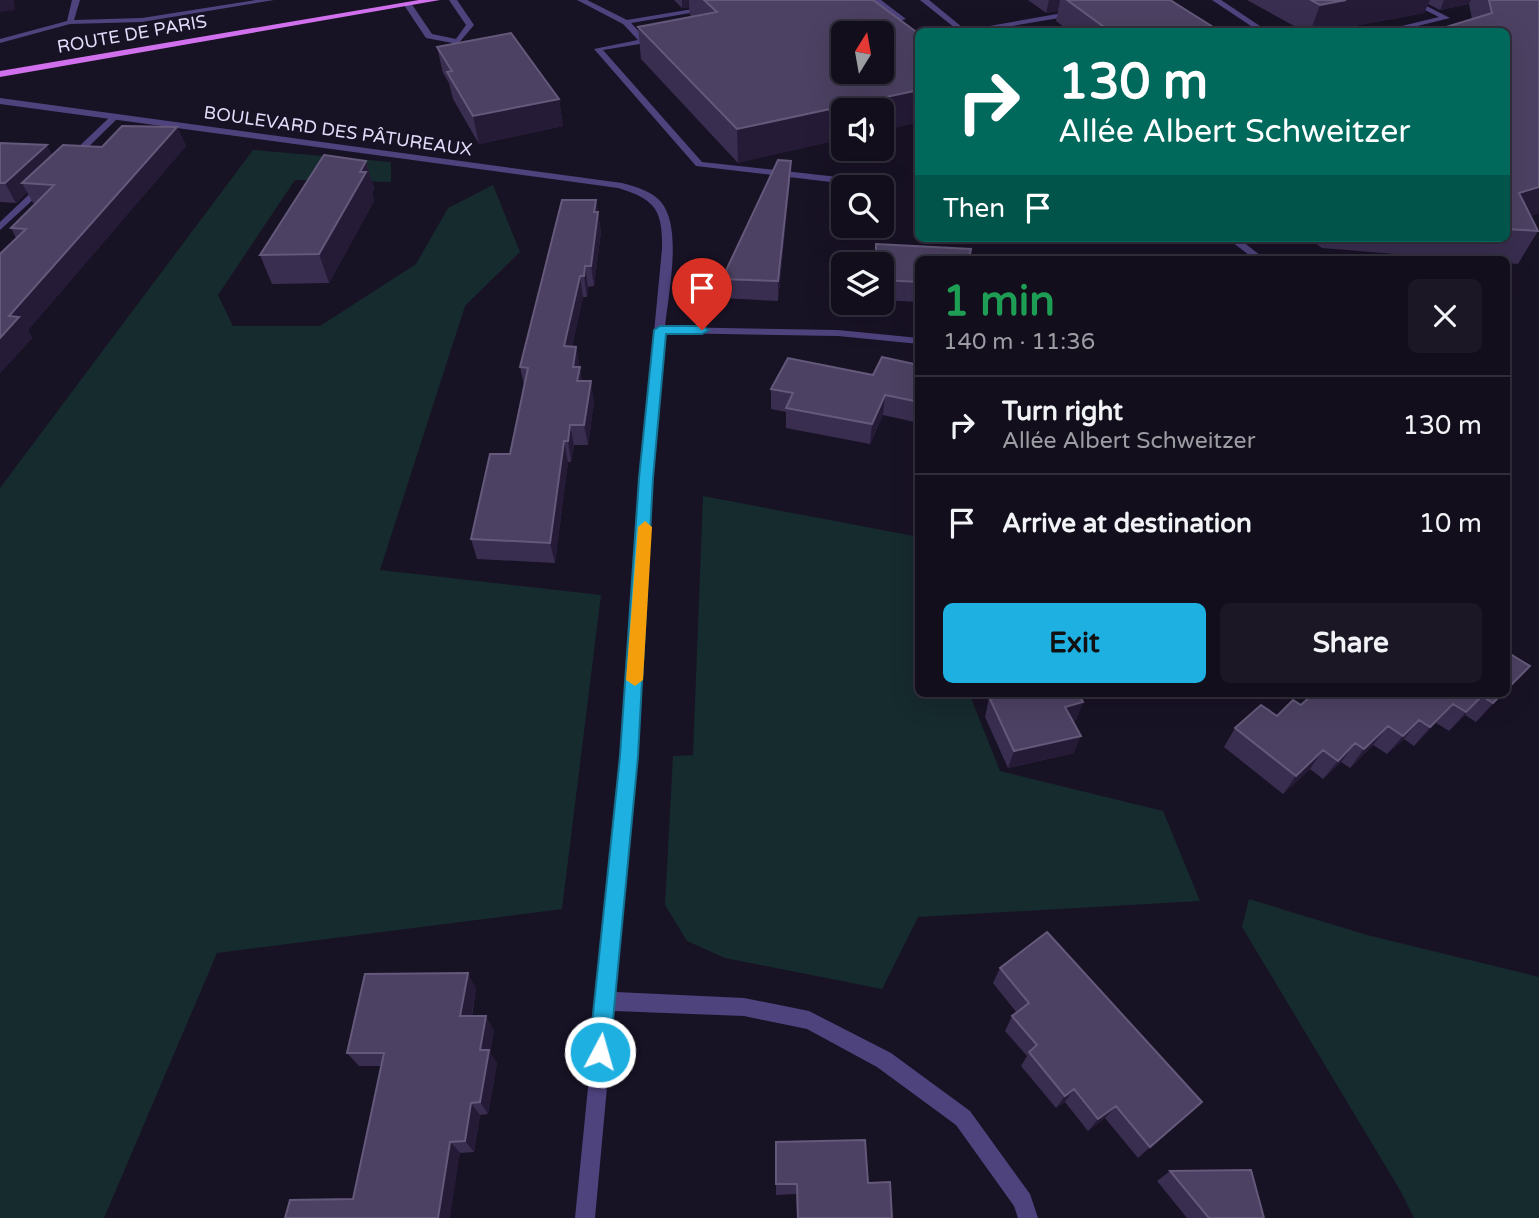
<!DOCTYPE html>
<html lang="en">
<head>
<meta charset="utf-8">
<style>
  body { margin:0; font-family:"Varela Round",sans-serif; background:#1b1725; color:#f1f3f6; height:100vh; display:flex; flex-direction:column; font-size:26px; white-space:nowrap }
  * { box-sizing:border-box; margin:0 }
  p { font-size:23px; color:#9c9ca3 }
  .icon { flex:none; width:38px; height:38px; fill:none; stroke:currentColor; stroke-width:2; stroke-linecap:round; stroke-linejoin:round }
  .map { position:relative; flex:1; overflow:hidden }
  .side { position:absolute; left:915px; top:256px; width:595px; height:441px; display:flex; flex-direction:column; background:#120e1c; border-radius:10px; box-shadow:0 7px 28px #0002,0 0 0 2px #312e3b }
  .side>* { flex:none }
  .banner { position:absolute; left:915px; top:28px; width:595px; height:214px; border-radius:10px; box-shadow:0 7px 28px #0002,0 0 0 2px #312e3b; background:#00695c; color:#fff; overflow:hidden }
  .needle { width:46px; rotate:11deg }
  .tools { position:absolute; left:831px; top:21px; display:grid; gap:14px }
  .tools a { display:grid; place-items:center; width:63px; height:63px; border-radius:10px; background:#120e1c; box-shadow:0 7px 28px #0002,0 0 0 2px #312e3b; font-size:35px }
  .pin { position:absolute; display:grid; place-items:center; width:60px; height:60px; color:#fff; margin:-72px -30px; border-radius:50% 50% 50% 0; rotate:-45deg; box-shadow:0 0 7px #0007 }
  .pin .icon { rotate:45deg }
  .me { position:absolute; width:77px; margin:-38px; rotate:6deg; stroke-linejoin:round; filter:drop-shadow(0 0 5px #0008) }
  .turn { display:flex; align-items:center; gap:24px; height:147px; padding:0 28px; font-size:32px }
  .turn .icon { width:91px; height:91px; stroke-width:2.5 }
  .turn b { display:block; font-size:49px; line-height:60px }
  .then { display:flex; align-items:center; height:66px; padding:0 28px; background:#0003; gap:14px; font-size:26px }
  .round { display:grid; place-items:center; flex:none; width:74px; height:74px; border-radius:10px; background:#1b1725 }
  .head { display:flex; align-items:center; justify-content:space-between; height:119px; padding:0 28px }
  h1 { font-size:42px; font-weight:700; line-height:52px; color:#1e9e55 }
  .primary-button { display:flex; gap:14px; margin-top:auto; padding:14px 28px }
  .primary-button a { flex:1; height:80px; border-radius:10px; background:#1fb0e2; color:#111; font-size:28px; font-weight:700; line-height:80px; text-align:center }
  .primary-button a+a { background:#1b1725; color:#f1f3f6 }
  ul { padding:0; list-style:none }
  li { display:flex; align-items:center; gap:21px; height:98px; padding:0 28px; border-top:2px solid #312e3b }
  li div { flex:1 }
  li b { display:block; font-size:26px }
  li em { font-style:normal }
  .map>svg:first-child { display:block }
  .green { fill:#162b2e }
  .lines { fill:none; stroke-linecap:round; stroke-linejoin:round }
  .lane { fill:#4f437e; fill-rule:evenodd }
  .street { fill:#4f437e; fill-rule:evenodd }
  .primary { fill:#d170ec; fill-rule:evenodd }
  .wall { fill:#3a2e50 }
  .shaded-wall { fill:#251b37 }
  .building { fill:#4c4162; stroke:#64597a; stroke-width:2; fill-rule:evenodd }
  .route { fill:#1fb0e2; stroke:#147293; stroke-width:2 }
  .slow { fill:#f59e0b }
  .labels { text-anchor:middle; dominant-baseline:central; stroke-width:5; stroke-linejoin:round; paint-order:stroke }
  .far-street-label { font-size:18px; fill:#e3dbfa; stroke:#181225 }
</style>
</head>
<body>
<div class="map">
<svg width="1539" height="1218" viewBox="0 0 1539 1218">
  <rect width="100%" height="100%" fill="#181225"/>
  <path class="green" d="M253 150 391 162V182L295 180 218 295 233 326H320L416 264 448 208 493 185 520 252 465 306 380 570 601 595 562 909 217 953 104 1218H0V488Z
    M703 496 919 537V693H969L1000 771 1163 811 1200 901 918 917 882 989 725 958 687 941 665 905 673 756 693 755Z
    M1249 899 1367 935 1539 977V1218H1414L1400 1190 1242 927Z"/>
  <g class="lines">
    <path class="lane" d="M449 0H457L474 25 458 44 426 38 404 5 411 3 432 34 456 39 466 25Z
      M577 0H587L627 20 711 6V10H708L631 23 646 39V43L603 50 702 162 847 178 852 181 847 184 696 166 594 49 638 40 623 24Z
      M872 0H881L906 19 899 21Z
      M1212 0H1221L1269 32H1260Z
      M1405 0H1415L1450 18 1393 32H1377L1439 17Z
      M1074 11H1077V15L976 32 961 31Z
      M112 115 119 117 76 159H70V155Z
      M40 184 48 186 0 230V222Z"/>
    <path class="street" d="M72 0H80L74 20 142 18 256 0H274L142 22 70 24 0 43V39L67 21Z
      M920 0H929L968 32H960Z
      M0 98 622 183C636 187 652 191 661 202 683 228 668 295 665 327L838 330 919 338V344L838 336 665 333 652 478 637 756 616 992 744 998 809 1011 891 1053 970 1111 1030 1194 1038 1218H1018L1014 1206 956 1125 877 1067 807 1029 744 1016 614 1011 595 1218H575L621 756 640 478 662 249C663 210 655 199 618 188L0 104Z
      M1227 238H1238L1265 259H1254Z"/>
    <path class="primary" d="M419 0H440L0 77V71Z"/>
  </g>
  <path class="wall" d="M674 0H873L919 122 882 131V110L738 163 641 59 638 27 692 17 690 15 689 7 682 8Z
    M1028 0H1170L1212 32H1070L1056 21 1058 11 1046 13Z
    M1247 0H1539V213L1530 216 1538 231 1518 264 1507 263V259H1457L1322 248 1308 238H1507V32L1472 19 1469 4 1440 10 1428 4 1424 13 1322 32H1305Z
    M437 47 559 99 563 126 479 144 453 99 449 83 443 73Z
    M177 127 186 146 28 330 32 338 0 373V254L16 238 11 228 35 203H33L27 192 16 203 0 202V143L52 155 102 147Z
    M366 161 374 189 372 194 374 201 329 283 272 284 260 255Z
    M791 161 790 180 778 301 722 298V279Z
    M596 200 601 232 594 286 588 287 587 297H583L572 346 576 347 582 381 594 401 588 445H574L571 462H568L555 563 477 559 471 539 510 454 524 385 520 367Z
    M876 244 919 259V302L882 300V264H874Z
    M919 365V423L883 415 870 444 786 428V412L771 409V389L873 375Z
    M990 693H1078L1083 702 1076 720 1073 721 1074 753 1008 768 985 717Z
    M1344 693H1504L1476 722 1465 715 1449 731 1436 723 1414 746 1404 739 1387 754 1373 745 1350 768 1341 762 1323 779 1310 769 1283 794 1224 747 1235 728 1277 716 1301 705 1342 694Z
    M1000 968 1202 1102 1138 1158 1105 1118 1088 1131 1065 1102 1056 1108 1021 1066 1027 1056 1005 1031 1012 1016 1017 1013 993 983Z
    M476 988 472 1016 494 1030 490 1053 497 1063 488 1114 480 1115 474 1152 460 1153 382 1066H359L347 1053Z
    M776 1142 868 1183 892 1218H797L796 1194 776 1195Z
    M1170 1171 1264 1218H1187L1157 1181Z"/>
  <path class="shaded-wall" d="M0 0H14L15 10 0 12Z
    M682 0H689V7L682 8Z
    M1049 0H1060L1058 11 1046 13Z
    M1346 0H1430L1424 13 1322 32H1310L1320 5Z
    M1444 0H1471L1469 4 1440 10Z
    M1213 27 1212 32H1189Z
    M919 90V122L882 131V110H844V139L738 163 737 129Z
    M559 99 563 126 479 144 473 116Z
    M177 127 186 146 28 330 32 338 0 373V338L9 316Z
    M47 145 57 164 22 183 27 192 16 203 5 183Z
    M366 161 374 189 372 194 374 201 329 283 319 254Z
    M791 161 790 180 778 301V281Z
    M1539 187V213L1507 223 1519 193Z
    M596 200 601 232 594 286 591 266 594 212Z
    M585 266 588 287 587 297 584 276Z
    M580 276 583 297 568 367 564 346Z
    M576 347 583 388 581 401 573 367Z
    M591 381 594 401 588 445 584 425Z
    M885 395 883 415 870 444 872 424Z
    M570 425 574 445 571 462 568 441Z
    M564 441 568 462 555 563 550 543Z
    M1503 693H1504L1476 722 1493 703Z
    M1482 696 1465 715 1449 731 1466 712Z
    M1083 702 1076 720 1059 725 1065 707Z
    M1453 704 1436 723 1414 746 1430 727Z
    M1419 720 1404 739 1387 754 1403 736Z
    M1388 726 1373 745 1350 768 1364 749Z
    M1081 736 1074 753 1008 768 1014 751Z
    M1355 743 1341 762 1323 779 1338 761Z
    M1323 750 1310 769 1283 794 1296 776Z
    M468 973 476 988 469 1030 460 1016Z
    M486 1016 494 1030 490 1053 497 1063 488 1114 480 1102V1050Z
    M1074 1089 1065 1102 1056 1108 1065 1096Z
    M1202 1102 1189 1115 1138 1158 1150 1147Z
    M471 1103 480 1115 474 1152 465 1141Z
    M1116 1106 1105 1118 1088 1131 1098 1119Z
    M450 1142 460 1153 450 1218H438Z"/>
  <path class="building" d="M704 0H873L919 34V90L737 129 638 27 717 12ZM844 33H882V72H844Z
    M1067 0H1170L1213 27 1189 32H1111Z
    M1311 0H1346L1320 5Z
    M1489 0H1539V187L1519 193 1538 231 1507 229V32H1430L1492 13Z
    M511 33 559 99 473 116 447 72 452 71 437 47Z
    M122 126 177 127 9 316 19 317 0 338V254L26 229 11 228 54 185 22 183 63 145 102 147Z
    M0 143 47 145 5 183H0Z
    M324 155 366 161 360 172H366L319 254 260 255Z
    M778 160 791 161 778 281 722 279Z
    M562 200H596L594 212H598L591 266H585L584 276H580L564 346 576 347 573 367H580L577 381H591L584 425H570L568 441H564L550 543 471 539 490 454H510L528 368 520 367Z
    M876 244 971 249 969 259H919V282L882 280V264H876Z
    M882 357 919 365V402L885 395 872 424 786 408 793 393 771 389 788 358 873 375Z
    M1507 652 1530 666 1507 689Z
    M1001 693H1078L1083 702 1065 707 1081 736 1014 751 990 699 1003 696Z
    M1314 693H1340L1342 694 1344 693H1503L1493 703 1482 696 1466 712 1453 704 1430 727 1419 720 1403 736 1388 726 1364 749 1355 743 1338 761 1323 750 1296 776 1235 728 1261 705 1277 716 1293 700 1301 705Z
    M1047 932 1202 1102 1150 1147 1116 1106 1098 1119 1074 1089 1065 1096 1029 1052 1037 1045 1012 1016 1029 1003 1000 968Z
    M468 973 460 1016H486L480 1050H489L480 1102 471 1103 465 1141 450 1142 438 1218H285L290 1200 353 1199 384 1053H347L365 974Z
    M865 1140 868 1183 890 1182 892 1218H798L797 1184H776V1142Z
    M1251 1170 1264 1218H1209L1170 1171Z"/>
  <path class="route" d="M660 326H702L709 330 702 334H666L653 478 638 756 610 1052 607 1059 600 1062 592 1059 589 1052 620 756 639 478 654 330Z"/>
  <path class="slow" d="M645 521 652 527 643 680 635 686 626 680 638 527Z"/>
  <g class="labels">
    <g class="far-street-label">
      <text transform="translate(132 34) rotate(-10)">ROUTE DE PARIS</text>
      <text transform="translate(338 131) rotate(8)">BOULEVARD DES PÂTUREAUX</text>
    </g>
  </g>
</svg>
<div class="tools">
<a><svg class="needle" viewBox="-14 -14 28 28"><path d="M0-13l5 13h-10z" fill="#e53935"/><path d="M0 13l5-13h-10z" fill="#9c9ca3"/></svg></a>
<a><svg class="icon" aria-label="sound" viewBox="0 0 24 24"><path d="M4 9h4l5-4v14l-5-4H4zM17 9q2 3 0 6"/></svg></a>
<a><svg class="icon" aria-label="search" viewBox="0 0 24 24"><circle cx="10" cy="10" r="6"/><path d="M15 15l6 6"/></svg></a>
<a><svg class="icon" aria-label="layers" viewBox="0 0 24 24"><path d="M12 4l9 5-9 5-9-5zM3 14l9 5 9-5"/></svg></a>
</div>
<div class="pin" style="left:702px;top:330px;background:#d93025"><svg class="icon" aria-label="arrive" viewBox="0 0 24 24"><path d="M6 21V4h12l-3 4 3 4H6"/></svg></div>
<svg class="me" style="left:600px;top:1052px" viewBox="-20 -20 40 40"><circle r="17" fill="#1fb0e2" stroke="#fff" stroke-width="3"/><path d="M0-11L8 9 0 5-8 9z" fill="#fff"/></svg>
<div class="banner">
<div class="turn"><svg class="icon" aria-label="right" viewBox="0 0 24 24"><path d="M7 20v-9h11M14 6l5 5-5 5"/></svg><div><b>130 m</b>Allée Albert Schweitzer</div></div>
<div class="then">Then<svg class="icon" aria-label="arrive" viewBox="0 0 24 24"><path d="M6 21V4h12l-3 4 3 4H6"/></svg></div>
</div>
<section class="side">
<div class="head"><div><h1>1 min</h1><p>140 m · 11:36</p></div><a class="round"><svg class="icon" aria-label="close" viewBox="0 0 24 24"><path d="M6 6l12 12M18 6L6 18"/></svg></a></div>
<ul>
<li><svg class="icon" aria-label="right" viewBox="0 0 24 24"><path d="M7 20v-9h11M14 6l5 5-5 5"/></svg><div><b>Turn right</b><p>Allée Albert Schweitzer</p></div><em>130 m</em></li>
<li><svg class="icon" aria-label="arrive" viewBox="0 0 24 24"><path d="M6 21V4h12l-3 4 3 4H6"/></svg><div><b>Arrive at destination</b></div><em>10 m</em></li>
</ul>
<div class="primary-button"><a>Exit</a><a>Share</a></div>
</section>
</div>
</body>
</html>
